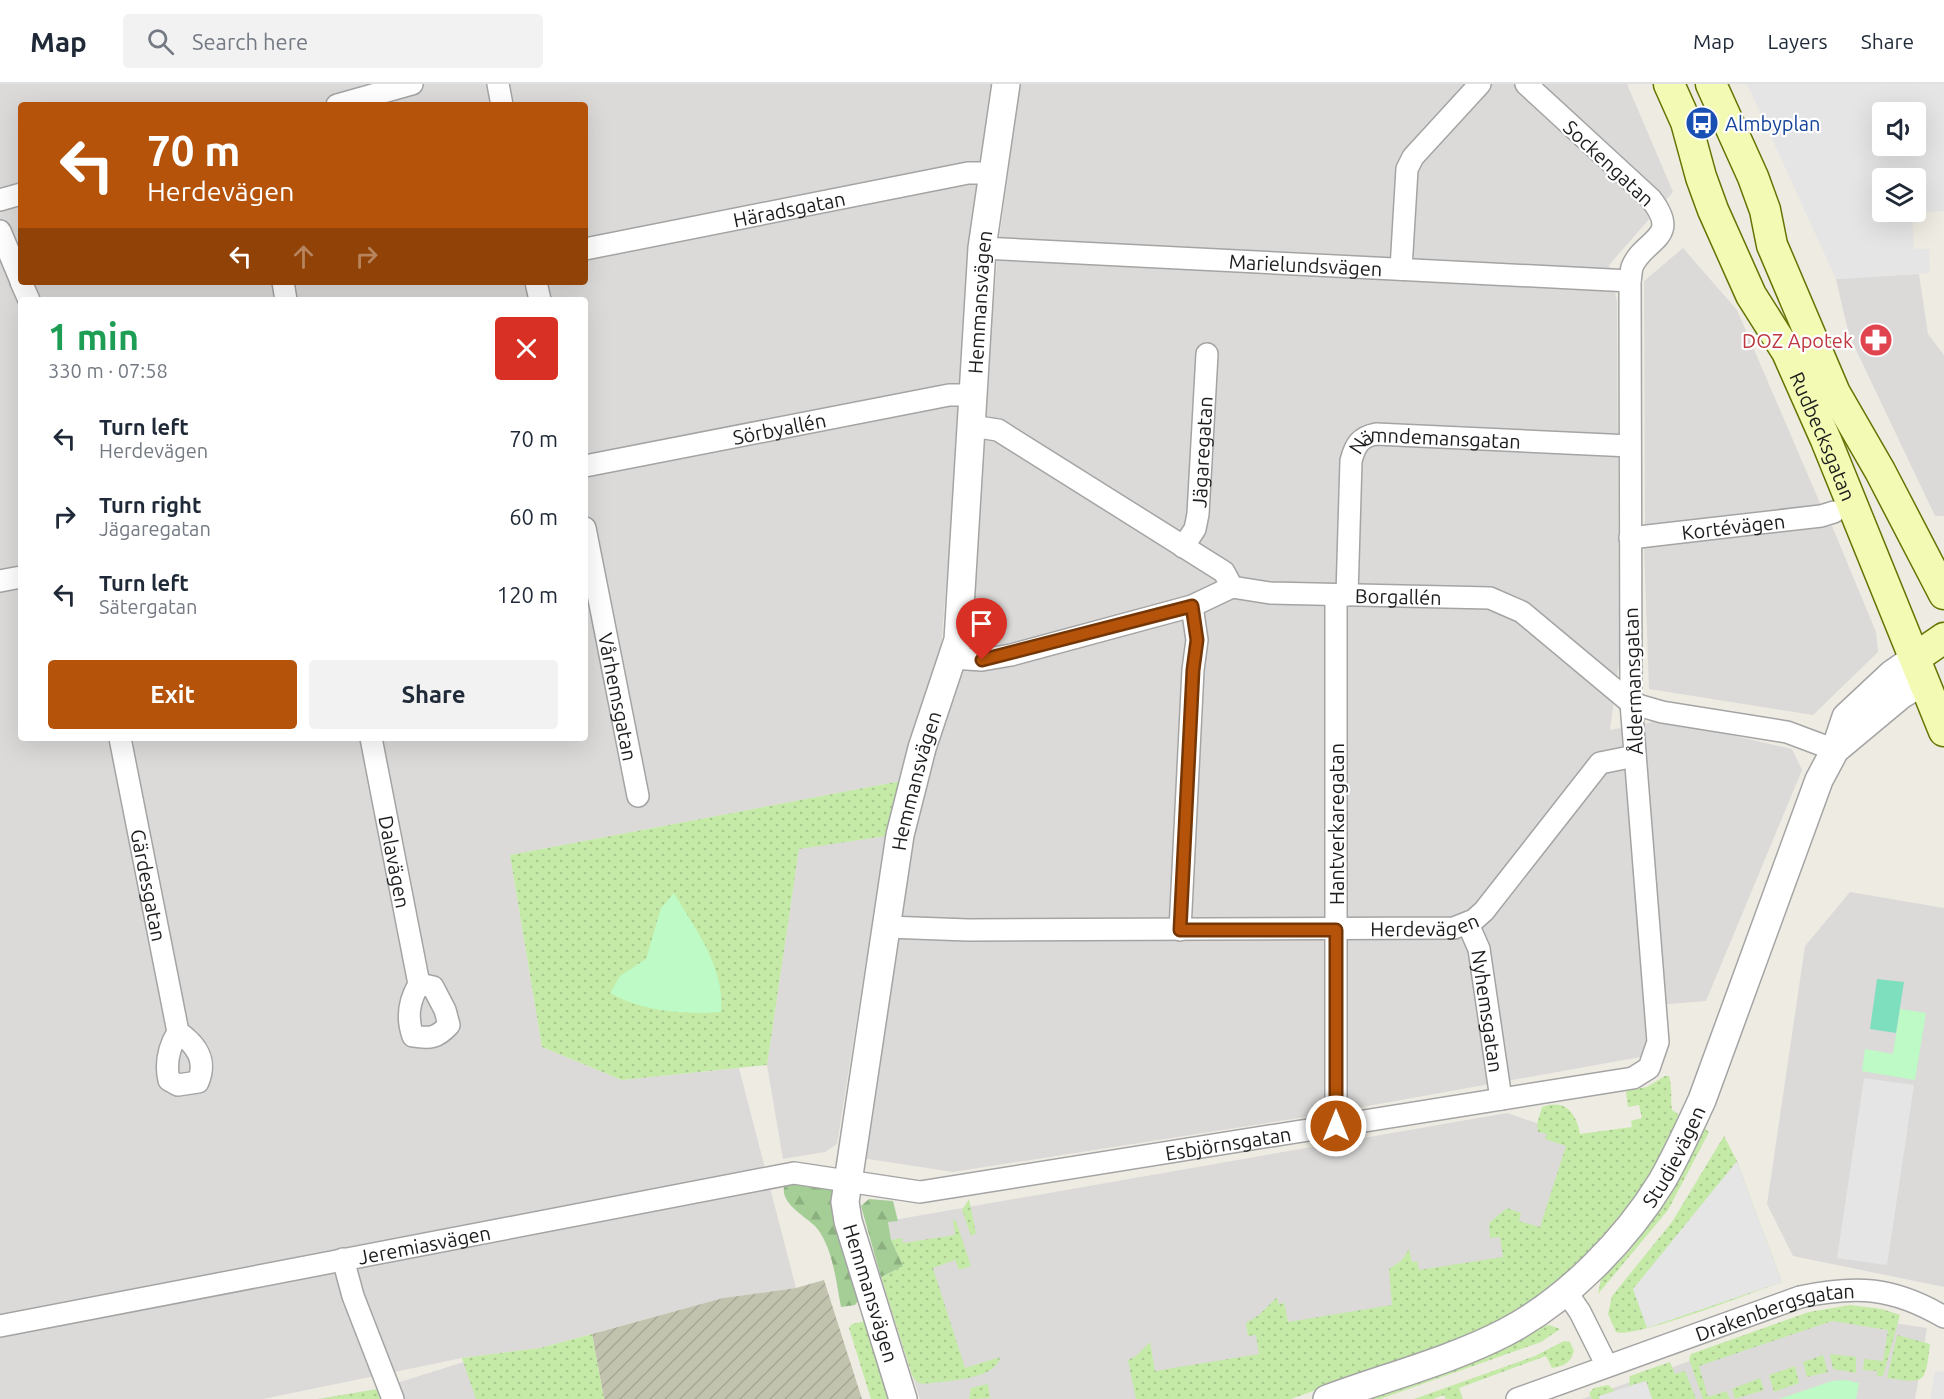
<!DOCTYPE html>
<html lang="en">
<head>
<meta charset="utf-8">
<style>
  body { margin:0; font-family:Ubuntu,sans-serif; background:#f2f2f3; color:#1f2937; height:100vh; display:flex; flex-direction:column; font-size:22px; white-space:nowrap }
  * { box-sizing:border-box; margin:0 }
  p { font-size:20px; color:#747a83 }
  .icon { flex:none; width:33px; height:33px; fill:none; stroke:currentColor; stroke-width:2; stroke-linecap:round; stroke-linejoin:round }
  .map { position:relative; flex:1; overflow:hidden }
  .panel { position:absolute; left:18px; top:213px; width:570px; height:444px; display:flex; flex-direction:column; background:#fff; border-radius:6px; box-shadow:0 6px 24px #0002 }
  .panel>* { flex:none }
  .guide { position:absolute; left:18px; top:18px; width:570px; height:183px; border-radius:6px; box-shadow:0 6px 24px #0002; background:#b45309; color:#fff; overflow:hidden }
  .controls { position:absolute; left:1872px; top:18px; display:grid; gap:12px }
  .controls a { display:grid; place-items:center; width:54px; height:54px; border-radius:6px; background:#fff; box-shadow:0 6px 24px #0002; font-size:30px }
  .pin { position:absolute; display:grid; place-items:center; width:51px; height:51px; color:#fff; margin:-62px -26px; border-radius:50% 50% 50% 0; rotate:-45deg; box-shadow:0 0 6px #0007 }
  .pin .icon { rotate:45deg }
  .me { position:absolute; width:66px; margin:-33px; rotate:0deg; stroke-linejoin:round; filter:drop-shadow(0 0 4px #0008) }
  .turn { display:flex; align-items:center; gap:21px; height:126px; padding:0 30px; font-size:27px }
  .turn .icon { width:78px; height:78px; stroke-width:2.5 }
  .turn b { display:block; font-size:42px; line-height:51px }
  .lanes { display:flex; align-items:center; height:57px; padding:0 30px; background:#0003; justify-content:center; gap:30px; direction:ltr }
  .lanes .off { opacity:.35 }
  .round { display:grid; place-items:center; flex:none; width:63px; height:63px; border-radius:6px; background:#f2f2f3 }
  .overview { display:flex; align-items:center; justify-content:space-between; height:102px; padding:0 30px }
  h1 { font-size:36px; font-weight:700; line-height:45px; color:#1e9e55 }
  .action { display:flex; gap:12px; margin-top:auto; padding:12px 30px }
  .action a { flex:1; height:69px; border-radius:6px; background:#b45309; color:#fff; font-size:24px; font-weight:700; line-height:69px; text-align:center }
  .action a+a { background:#f2f2f3; color:#1f2937 }
  ul { padding:0; list-style:none }
  li { display:flex; align-items:center; gap:18px; height:78px; padding:0 30px }
  li div { flex:1 }
  li b { display:block; font-size:22px }
  li em { font-style:normal }
  header { display:flex; align-items:center; gap:36px; box-sizing:border-box; height:84px; padding:0 30px; background:#fff; border-bottom:2px solid #e0e1e3 }
  header strong { font-size:28px }
  nav { display:flex; gap:33px; margin-inline-start:auto; font-size:21px }
  .search { width:420px; height:54px; background:#f2f2f3; display:flex; align-items:center; gap:15px; box-sizing:border-box; padding:0 21px; border-radius:6px; color:#747a83; font-size:22px }
  .map>svg:first-child { display:block }
  .residential { fill:#dbdad9; fill-rule:evenodd }
  .construction { fill:url(#construction-furrows) }
  .grass { fill:url(#grass-dots) }
  .forest { fill:url(#forest-firs) }
  .park { fill:#bdfac5 }
  .pitch { fill:#7edfbe }
  .parking { fill:#e5e5e5; fill-rule:evenodd }
  .lines { fill:none; stroke-linecap:round; stroke-linejoin:round }
  .minor-casing { stroke:#a4a4a4; stroke-width:24 }
  .tertiary-casing { stroke:#a4a4a4; stroke-width:30 }
  .secondary-casing { stroke:#637403; stroke-width:33 }
  .minor { stroke:#fff; stroke-width:21 }
  .tertiary { stroke:#fff; stroke-width:27 }
  .secondary { stroke:#f3fab4; stroke-width:30 }
  .route-casing { stroke:#753606; stroke-width:15 }
  .route { stroke:#b45309; stroke-width:10 }
  .labels { text-anchor:middle; dominant-baseline:central; stroke-width:4.5; stroke-linejoin:round; paint-order:stroke }
  .transit-label { font-size:20px; fill:#164399; stroke:#fff; text-anchor:start }
  .street-label { font-size:20px; fill:#1d1d1d; stroke:#fff }
  .health-label { font-size:20px; fill:#be3a42; stroke:#fff; text-anchor:end }
</style>
</head>
<body>
<header>
<strong>Map</strong>
<div class="search"><svg class="icon" aria-label="search" viewBox="0 0 24 24"><circle cx="10" cy="10" r="6"/><path d="M15 15l6 6"/></svg>Search here</div>
<nav><a>Map</a><a>Layers</a><a>Share</a></nav>
</header>
<div class="map">
<svg width="1944" height="1315" viewBox="0 0 1944 1315">
  <defs>
    <pattern id="construction-furrows" width="10" height="10" patternUnits="userSpaceOnUse" patternTransform="scale(1.5)"><rect width="10" height="10" fill="#c2c3ae"/><path d="M-1 1l2-2M0 10L10 0M9 11l2-2" fill="none" stroke="#a6a795"/></pattern>
    <pattern id="grass-dots" width="8" height="8" patternUnits="userSpaceOnUse" patternTransform="scale(1.5)"><rect width="8" height="8" fill="#c5eaa7"/><path d="M2 2h.1M6 6h.1" fill="none" stroke="#a9c88f" stroke-width="1.8" stroke-linecap="round"/></pattern>
    <pattern id="forest-firs" width="22" height="20" patternUnits="userSpaceOnUse" patternTransform="scale(1.5)"><rect width="22" height="20" fill="#a4ce96"/><path d="M5 1l3.5 6h-7zM16 11l3.5 6h-7z" fill="#8db081"/></pattern>
  </defs>
  <rect width="100%" height="100%" fill="#eeebe2"/>
  <path class="residential" d="M0 0H995L960 337 941 563 901 697 510 771 542 963 622 996 739 984 796 1204 723 1214 540 1264 462 1274 263 1315H0ZM21 21H585V198H21ZM21 216H585V654H21Z
    M1020 0H1627L1673 108 1609 181 1617 217 1619 578 1610 646 1664 636 1792 665 1802 686 1706 917 1645 922 1646 972 1318 1031 953 1088 862 1074 916 735 955 603 1000 149Z
    M1683 164 1737 226 1823 426 1645 446 1644 197Z
    M1919 190 1928 250 1944 271V432H1935L1849 251 1836 195Z
    M1832 442 1876 548 1878 568 1813 631 1649 605 1644 463Z
    M886 752 837 1060 825 1068 783 1075 767 981 799 764Z
    M1850 808 1944 824V1203L1793 1172 1767 1120 1805 862Z
    M1507 1029 1641 1075 1589 1152 1249 1315H920L881 1193 903 1182 891 1156 888 1137Z
    M1826 1229 1927 1244 1915 1315H1582Z
    M470 1276 486 1315H318L378 1305Z"/>
  <path class="construction" d="M824 1196 862 1315H604L592 1250 723 1214 796 1204Z"/>
  <path class="grass" d="M901 697 886 752 799 765 767 981 622 996 542 963 510 771Z
    M1665 992H1669C1673 1007 1670 1014 1672 1026L1691 1039 1619 1138 1563 1195 1507 1232 1479 1247 1291 1315H1136L1128 1276 1136 1272 1150 1258 1155 1287 1259 1270 1256 1251 1248 1252 1246 1239 1259 1231 1277 1213 1279 1221 1284 1218 1288 1238 1392 1221 1389 1185 1402 1176 1409 1165 1412 1178 1417 1177 1419 1186 1503 1173 1500 1153 1490 1154 1489 1139 1507 1124 1521 1129 1519 1137 1540 1143 1566 1062 1545 1055 1547 1050 1538 1048 1537 1040 1542 1023C1565 1014 1577 1030 1580 1050L1632 1043 1631 1037 1642 1034 1639 1021 1628 1023 1626 1007 1647 1003Z
    M1704 1044 1709 1048 1668 1126 1598 1210 1601 1195 1630 1166 1667 1117Z
    M1724 1052 1737 1077 1782 1198C1755 1207 1635 1255 1616 1248L1608 1230 1612 1212 1672 1138Z
    M969 1115 976 1149 971 1152 962 1126Z
    M949 1134 956 1137 971 1182 959 1186 955 1176 933 1184 965 1284 1000 1273C997 1296 943 1297 923 1300L917 1298 912 1291 881 1193 903 1182 891 1156 902 1154 903 1159 955 1151 953 1136Z
    M1850 1221 1882 1225 1900 1231 1883 1292H1877V1287L1863 1286 1864 1275 1883 1277 1888 1246 1832 1237 1699 1282 1708 1313 1726 1307 1730 1315H1703L1689 1275 1691 1270 1809 1228Z
    M865 1237 895 1315H871L849 1244 852 1240Z
    M1549 1241 1560 1245 1541 1258 1380 1315H1366L1474 1276 1538 1244Z
    M592 1250 604 1315H476L462 1274 540 1264Z
    M1897 1251 1930 1260C1925 1299 1927 1300 1887 1294Z
    M1564 1257 1570 1258 1574 1267C1571 1279 1564 1282 1552 1284L1546 1272 1459 1304 1463 1315H1446L1444 1311 1433 1315H1414L1535 1272Z
    M1830 1270 1856 1273V1289L1833 1285Z
    M1823 1271 1828 1288 1807 1293 1803 1278Z
    M1670 1278 1675 1290 1685 1287 1696 1315H1652L1646 1297 1629 1302 1630 1292Z
    M1795 1282 1799 1299 1774 1308 1769 1291Z
    M1760 1294 1764 1306 1735 1315 1732 1305Z
    M988 1300 990 1314 969 1315 971 1304Z
    M1608 1301 1615 1307 1599 1312 1600 1315H1592L1589 1309 1594 1304Z
    M378 1305 381 1315H318Z"/>
  <path class="forest" d="M799 1099 833 1105 861 1213 855 1221 841 1223C836 1198 833 1162 815 1142 805 1132 781 1120 784 1103Z
    M869 1115 893 1117 898 1137 888 1138 891 1156 903 1182 881 1193 861 1122Z"/>
  <path class="park" d="M674 809C696 847 725 882 721 928 684 931 641 927 610 909L620 892 646 875 661 824Z
    M1900 925 1926 929 1915 996 1862 987 1865 965 1893 970Z
    M1845 1296 1859 1299 1856 1315H1779L1832 1297Z"/>
  <path class="pitch" d="M1877 895 1904 898 1896 949 1870 945Z"/>
  <path class="parking" d="M1747 0H1944V127L1912 129 1914 165H1929L1930 189 1836 195ZM1916 28V62H1882V28ZM1882 94H1916V128H1882Z
    M1864 994 1914 1001 1887 1181 1837 1174Z
    M1737 1077 1782 1198 1647 1244 1633 1205Z
    M1935 1287 1944 1288V1315H1930Z
    M1646 1297 1652 1315H1600L1599 1312Z"/>
  <g class="lines">
    <defs>
      <g id="minor">
        <path d="M498 0 502 21"/>
        <path d="M337 21 412 0"/>
        <path d="M0 116 21 110"/>
        <path d="M0 147 21 197"/>
        <path id="s1" d="M982 164 1630 197"/>
        <path id="s2" d="M585 165 968 89H993"/>
        <path d="M1401 185 1407 85 1413 73 1480 0"/>
        <path d="M21 198 29 216"/>
        <path d="M283 198 286 216"/>
        <path d="M536 198 540 216"/>
        <path id="s3" d="M971 342 998 346 1224 488 1232 503 1270 509 1490 514 1522 528 1631 619 1662 628 1787 648 1835 666"/>
        <path id="s4" d="M585 382 949 311H973"/>
        <path id="s5" d="M585 444 638 712"/>
        <path id="s6" d="M1630 454 1821 432 1834 428"/>
        <path id="s7" d="M1183 463 1195 445 1198 430 1207 270"/>
        <path d="M0 497 21 493"/>
        <path id="s8" d="M1347 511 1351 377C1355 361 1360 353 1376 350L1630 362"/>
        <path d="M952 574 982 576 1011 571 1192 522 1232 503"/>
        <path id="s9" d="M120 654 178 948C169 963 165 979 169 996L178 1001 198 998C207 977 197 961 178 948"/>
        <path id="s10" d="M371 654 419 900C409 917 406 933 413 952 430 955 437 954 449 941L445 926 433 903 419 900"/>
        <path id="s11" d="M1468 840 1479 865 1501 1015"/>
        <path id="s12" d="M887 843 968 846 1454 844 1474 836 1484 827 1600 679 1635 672"/>
        <path d="M1180 846 1193 586 1197 556 1192 522"/>
        <path d="M1336 1042V511"/>
        <path d="M343 1175 353 1212 393 1315"/>
        <path d="M1565 1206 1580 1228 1607 1282"/>
        <path id="s13" d="M0 1242 794 1089 920 1108 1633 994 1649 984 1658 958 1631 619 1630 197C1631 193 1631 187 1632 183 1644 154 1682 155 1651 115L1526 0"/>
        <path id="s14" d="M1517 1315 1800 1213C1856 1201 1893 1203 1944 1233"/>
      </g>
      <g id="tertiary">
        <path d="M1835 666 1901 611 1924 597"/>
        <path id="s15" d="M903 1315 848 1137 845 1118 900 751 922 664 958 556 982 164 1006 0"/>
        <path id="s16" d="M1327 1315C1386 1293 1450 1277 1506 1248 1567 1216 1626 1156 1662 1097 1677 1071 1689 1044 1702 1016L1819 696 1835 666 1846 633 1892 590 1915 574"/>
      </g>
      <g id="secondary">
        <path id="s17" d="M1669 0 1686 38 1701 93 1713 126 1751 211 1787 268 1826 356 1944 647"/>
        <path d="M1711 0 1753 93 1765 126 1772 161 1835 309 1880 387 1944 510"/>
        <path d="M1915 574 1944 554"/>
      </g>
    </defs>
    <use href="#minor" class="minor-casing"/>
    <use href="#tertiary" class="tertiary-casing"/>
    <use href="#secondary" class="secondary-casing"/>
    <use href="#minor" class="minor"/>
    <use href="#tertiary" class="tertiary"/>
    <use href="#secondary" class="secondary"/>
  </g>
  <g class="lines">
    <defs>
      <path id="route" d="M982 576 1192 522 1197 556 1193 586 1180 846H1336V1042"/>
    </defs>
    <use href="#route" class="route-casing"/>
    <use href="#route" class="route"/>
  </g>
  <defs>
    <symbol id="bus-disc" viewBox="-11 -11 22 22"><circle r="9.5" fill="#1a4fb4" stroke="#fff"/><path d="M-5-6H5V4H4V6H2V4H-2V6H-4V4H-5ZM-3.5-4V0h7V-4ZM-3.5 1.2v1.5H-2V1.2ZM2 1.2v1.5H3.5V1.2Z" fill="#fff"/></symbol>
    <symbol id="pharmacy-disc" viewBox="-11 -11 22 22"><circle r="9.5" fill="#e0444e" stroke="#fff"/><path d="M-2-6h4v4h4v4h-4v4h-4v-4h-4v-4h4Z" fill="#fff"/></symbol>
  </defs>
  <g fill-rule="evenodd">
    <use href="#bus-disc" x="1683" y="20" width="38" height="38"/>
    <use href="#pharmacy-disc" x="1857" y="237" width="38" height="38"/>
  </g>
  <g class="labels">
    <g class="transit-label">
      <text x="1725" y="39">Almbyplan</text>
    </g>
    <g class="street-label">
      <text transform="translate(1609 79) rotate(43)">Sockengatan</text>
      <text stroke="none"><textPath href="#s2" startOffset="208">Häradsgatan</textPath></text>
      <text stroke="none"><textPath href="#s1" startOffset="324">Marielundsvägen</textPath></text>
      <text stroke="none"><textPath href="#s15" startOffset="1119">Hemmansvägen</textPath></text>
      <text stroke="none"><textPath href="#s4" startOffset="198">Sörbyallén</textPath></text>
      <text stroke="none"><textPath href="#s17" startOffset="386">Rudbecksgatan</textPath></text>
      <text stroke="none"><textPath href="#s8" startOffset="231">Nämndemansgatan</textPath></text>
      <text stroke="none"><textPath href="#s7" startOffset="99">Jägaregatan</textPath></text>
      <text stroke="none"><textPath href="#s6" startOffset="104">Kortévägen</textPath></text>
      <text stroke="none"><textPath href="#s3" startOffset="478">Borgallén</textPath></text>
      <text transform="translate(1633 597) rotate(-92)">Åldermansgatan</text>
      <text stroke="none"><textPath href="#s5" startOffset="172">Vårhemsgatan</textPath></text>
      <text stroke="none"><textPath href="#s15" startOffset="633">Hemmansvägen</textPath></text>
      <text transform="translate(1336 740) rotate(-90)">Hantverkaregatan</text>
      <text stroke="none"><textPath href="#s10" startOffset="126">Dalavägen</textPath></text>
      <text stroke="none"><textPath href="#s9" startOffset="150">Gärdesgatan</textPath></text>
      <text stroke="none"><textPath href="#s12" startOffset="538">Herdevägen</textPath></text>
      <text stroke="none"><textPath href="#s11" startOffset="90">Nyhemsgatan</textPath></text>
      <text stroke="none"><textPath href="#s13" startOffset="1248">Esbjörnsgatan</textPath></text>
      <text stroke="none"><textPath href="#s16" startOffset="438">Studievägen</textPath></text>
      <text stroke="none"><textPath href="#s13" startOffset="432">Jeremiasvägen</textPath></text>
      <text transform="translate(871 1209) rotate(73)">Hemmansvägen</text>
      <text stroke="none"><textPath href="#s14" startOffset="273">Drakenbergsgatan</textPath></text>
    </g>
    <g class="health-label">
      <text x="1853" y="256">DOZ Apotek</text>
    </g>
  </g>
</svg>
<div class="controls">
<a><svg class="icon" aria-label="sound" viewBox="0 0 24 24"><path d="M4 9h4l5-4v14l-5-4H4zM17 9q2 3 0 6"/></svg></a>
<a><svg class="icon" aria-label="layers" viewBox="0 0 24 24"><path d="M12 4l9 5-9 5-9-5zM3 14l9 5 9-5"/></svg></a>
</div>
<div class="pin" style="left:982px;top:576px;background:#d93025"><svg class="icon" aria-label="arrive" viewBox="0 0 24 24"><path d="M6 21V4h12l-3 4 3 4H6"/></svg></div>
<svg class="me" style="left:1336px;top:1042px" viewBox="-20 -20 40 40"><circle r="17" fill="#b45309" stroke="#fff" stroke-width="3"/><path d="M0-11L8 9 0 5-8 9z" fill="#fff"/></svg>
<div class="guide">
<div class="turn"><svg class="icon" aria-label="left" viewBox="0 0 24 24"><path d="M17 20v-9H6M10 6l-5 5 5 5"/></svg><div><b>70 m</b>Herdevägen</div></div>
<div class="lanes"><svg class="icon" aria-label="left" viewBox="0 0 24 24"><path d="M17 20v-9H6M10 6l-5 5 5 5"/></svg><svg class="icon off" aria-label="ahead" viewBox="0 0 24 24"><path d="M12 20V5M6 11l6-6 6 6"/></svg><svg class="icon off" aria-label="right" viewBox="0 0 24 24"><path d="M7 20v-9h11M14 6l5 5-5 5"/></svg></div>
</div>
<section class="panel">
<div class="overview"><div><h1>1 min</h1><p>330 m · 07:58</p></div><a class="round" style="background:#d93025;color:#fff"><svg class="icon" aria-label="close" viewBox="0 0 24 24"><path d="M6 6l12 12M18 6L6 18"/></svg></a></div>
<ul>
<li><svg class="icon" aria-label="left" viewBox="0 0 24 24"><path d="M17 20v-9H6M10 6l-5 5 5 5"/></svg><div><b>Turn left</b><p>Herdevägen</p></div><em>70 m</em></li>
<li><svg class="icon" aria-label="right" viewBox="0 0 24 24"><path d="M7 20v-9h11M14 6l5 5-5 5"/></svg><div><b>Turn right</b><p>Jägaregatan</p></div><em>60 m</em></li>
<li><svg class="icon" aria-label="left" viewBox="0 0 24 24"><path d="M17 20v-9H6M10 6l-5 5 5 5"/></svg><div><b>Turn left</b><p>Sätergatan</p></div><em>120 m</em></li>
</ul>
<div class="action"><a>Exit</a><a>Share</a></div>
</section>
</div>
</body>
</html>
